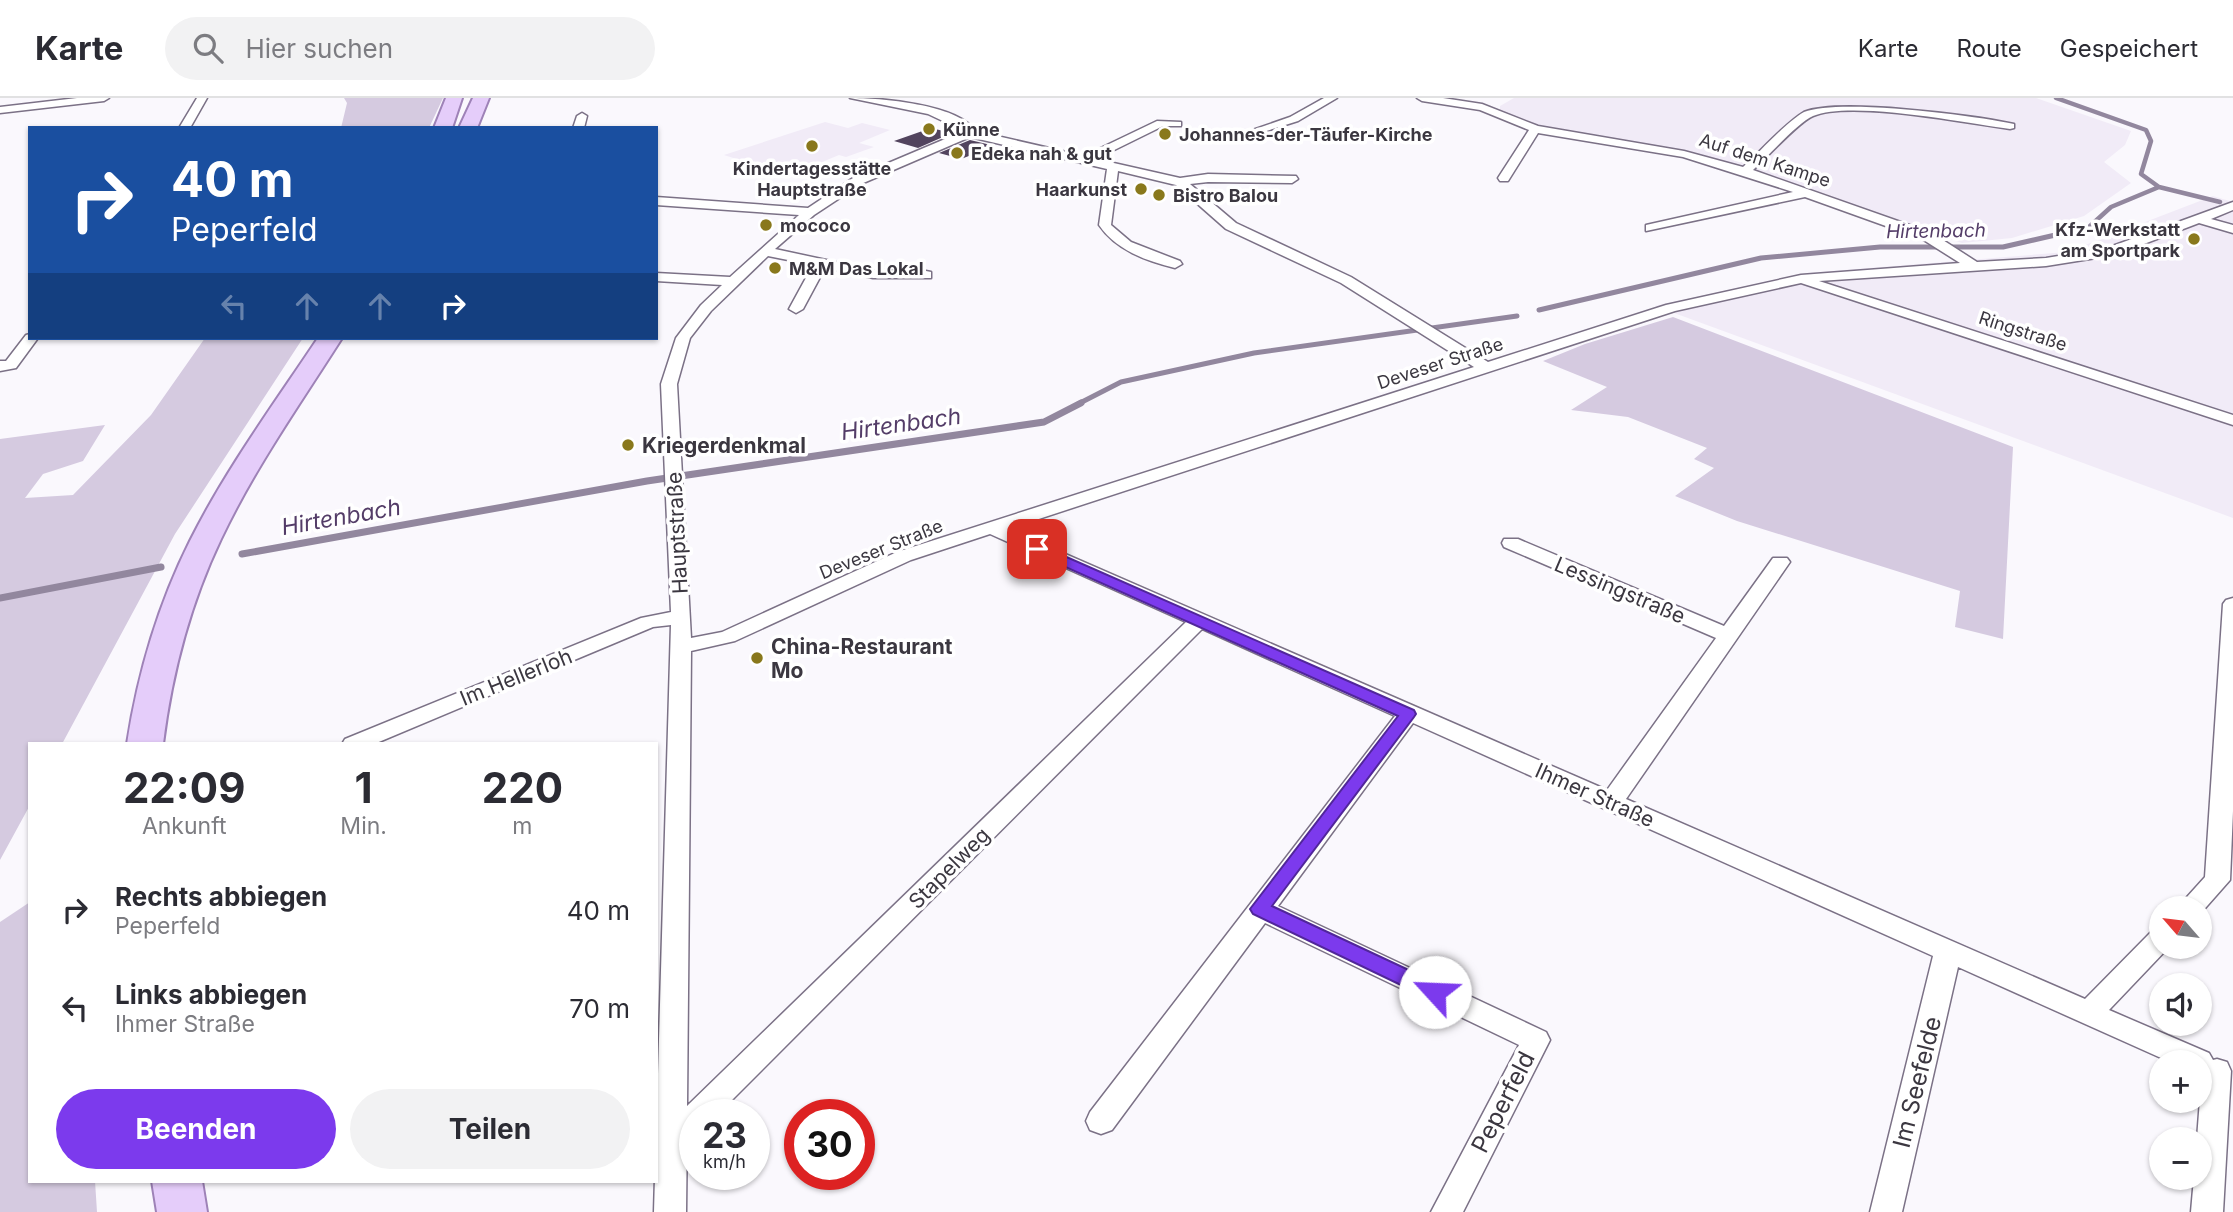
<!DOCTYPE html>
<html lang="de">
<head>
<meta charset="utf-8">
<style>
  body { margin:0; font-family:Inter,sans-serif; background:#f2f2f3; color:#2b2b33; height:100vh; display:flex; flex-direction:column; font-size:26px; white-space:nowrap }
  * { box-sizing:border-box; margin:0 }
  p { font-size:23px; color:#7c7c81 }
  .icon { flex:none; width:38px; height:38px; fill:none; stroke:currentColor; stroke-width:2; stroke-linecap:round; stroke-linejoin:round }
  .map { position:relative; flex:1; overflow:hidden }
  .sheet { position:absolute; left:28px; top:644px; width:630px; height:441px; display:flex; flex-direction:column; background:#fff; border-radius:0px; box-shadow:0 2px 5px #0004 }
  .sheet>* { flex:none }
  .hud { position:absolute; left:28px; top:28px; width:630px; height:214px; border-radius:0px; box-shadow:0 2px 5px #0004; background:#1a4fa0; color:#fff; overflow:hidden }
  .needle { width:46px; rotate:298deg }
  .controls { position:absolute; left:2149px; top:798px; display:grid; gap:14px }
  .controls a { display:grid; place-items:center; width:63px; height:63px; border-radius:50%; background:#fff; box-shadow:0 2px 5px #0004; font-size:35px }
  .speed { position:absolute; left:679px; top:1001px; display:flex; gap:14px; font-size:35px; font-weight:700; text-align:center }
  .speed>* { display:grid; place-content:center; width:91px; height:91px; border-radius:50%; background:#fff; box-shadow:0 2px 5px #0004; line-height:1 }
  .speed small { font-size:18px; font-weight:400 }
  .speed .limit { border:10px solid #d22; background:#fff; color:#111 }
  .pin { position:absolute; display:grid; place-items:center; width:60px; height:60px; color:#fff; margin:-30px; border-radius:14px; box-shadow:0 4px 10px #0006 }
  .me { position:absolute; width:77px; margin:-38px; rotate:295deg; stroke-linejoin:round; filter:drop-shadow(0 0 5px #0008) }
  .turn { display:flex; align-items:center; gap:24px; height:147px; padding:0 28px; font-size:32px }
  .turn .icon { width:91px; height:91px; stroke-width:2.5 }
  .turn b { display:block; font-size:49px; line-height:60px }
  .lanes { display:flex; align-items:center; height:66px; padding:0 28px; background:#0003; justify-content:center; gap:35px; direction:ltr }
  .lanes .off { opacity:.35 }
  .eta { display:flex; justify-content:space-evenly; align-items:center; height:119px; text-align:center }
  .eta b { font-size:42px; font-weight:700; line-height:49px }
  .action { display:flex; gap:14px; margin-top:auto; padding:14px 28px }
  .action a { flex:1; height:80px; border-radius:42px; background:#7c3aed; color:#fff; font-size:28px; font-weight:700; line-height:80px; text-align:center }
  .action a+a { background:#f2f2f3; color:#2b2b33 }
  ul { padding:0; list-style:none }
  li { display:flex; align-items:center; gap:21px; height:98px; padding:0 28px }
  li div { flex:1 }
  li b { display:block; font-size:26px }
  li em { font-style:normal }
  header { display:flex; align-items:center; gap:42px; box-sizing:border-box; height:98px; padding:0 35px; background:#fff; border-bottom:2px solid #e1e1e2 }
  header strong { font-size:33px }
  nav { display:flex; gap:38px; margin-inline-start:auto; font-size:24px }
  .search { width:490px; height:63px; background:#f2f2f3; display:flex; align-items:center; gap:18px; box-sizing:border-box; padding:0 24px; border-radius:38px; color:#7c7c81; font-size:26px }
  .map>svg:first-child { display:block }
  .built { fill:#f1ebf7 }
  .green { fill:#d5cae0 }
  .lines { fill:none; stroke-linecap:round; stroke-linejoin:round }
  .stream-far2 { stroke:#92879e; stroke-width:4.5 }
  .stream-far1 { stroke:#92879e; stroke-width:5 }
  .stream { stroke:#92879e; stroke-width:7 }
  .building { fill:#52445e }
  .street-casing { stroke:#7b7186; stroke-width:3 }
  .primary-casing { stroke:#9e82b7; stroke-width:4 }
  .street { fill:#fff; fill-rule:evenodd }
  .primary { fill:#e5cdfa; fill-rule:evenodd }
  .route { fill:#7c3aed; stroke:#51269a; stroke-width:2 }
  .poi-dot { fill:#89781c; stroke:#fff; stroke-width:2.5 }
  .labels { text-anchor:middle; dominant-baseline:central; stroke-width:7; stroke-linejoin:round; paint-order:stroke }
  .far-poi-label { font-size:18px; font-weight:bold; fill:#3b3740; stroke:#fff; text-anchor:start }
  .far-street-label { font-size:18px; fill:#3b3740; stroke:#fff }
  .far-water-label { font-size:19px; font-style:italic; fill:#543d68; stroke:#fff }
  .poi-label { font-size:21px; font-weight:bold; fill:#3b3740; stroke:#fff; text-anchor:start }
  .street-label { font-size:21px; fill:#3b3740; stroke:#fff }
  .water-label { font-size:23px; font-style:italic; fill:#543d68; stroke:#fff }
  .near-street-label { font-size:24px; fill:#3b3740; stroke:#fff }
</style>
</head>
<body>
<header>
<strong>Karte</strong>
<div class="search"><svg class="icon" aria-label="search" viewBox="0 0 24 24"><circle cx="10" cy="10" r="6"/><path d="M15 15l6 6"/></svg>Hier suchen</div>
<nav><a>Karte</a><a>Route</a><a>Gespeichert</a></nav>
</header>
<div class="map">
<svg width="2233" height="1114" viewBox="0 0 2233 1114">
  <rect width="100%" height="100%" fill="#faf8fd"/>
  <path class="built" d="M1514 0H2036L2131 33 2125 47 2104 64 2131 85 2084 118 2012 140 1962 145 1738 68 1675 51 1523 25 1500 12V8Z
    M825 24 848 30 862 25 890 32 859 45 874 49 846 59 839 57 803 72 752 66 724 57Z
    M2213 98 2233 104V420L1655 208 1807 175 2067 154Z"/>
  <path class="green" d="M344 0H443L429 30H341L347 5Z
    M1673 219 2013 349 2003 541 1955 529 1960 493 1737 423 1675 398 1714 370 1694 361 1707 350 1628 319 1571 312 1607 289 1543 263 1585 246Z
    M205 240H303L175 436 62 646H30V707L0 762V341L105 327 83 363 43 376 25 400 73 397 151 317Z
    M30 804V1083H95L97 1114H0V824Z"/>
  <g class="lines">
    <path class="stream-far2" d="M2056 0 2146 32 2151 43 2141 76 2159 89 2111 109 2089 129 2056 137
      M2159 89 2220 104"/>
    <path class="stream-far1" d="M1539 212 1761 160 1880 149H2003L2064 135
      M1078 306 1121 284 1254 255 1517 218"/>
    <path class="stream" d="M242 456 647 383 1044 324 1081 305
      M0 500 161 469"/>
  </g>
  <path class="building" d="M931 30 952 35 918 50 894 43Z
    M970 42 995 48 961 61 939 55Z"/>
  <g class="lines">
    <defs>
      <path id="street" d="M77 0H109L104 3 0 15V9Z
        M197 0H207L190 30H179Z
        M850 0C879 0 959 6 975 33L1084 58 1157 23 1181 24V28H1163L1096 61 1180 80 1208 76 1296 78 1298 81 1292 85 1208 84 1190 86 1236 125 1351 179 1488 264 1666 207 1801 177 1960 165 1922 141 1805 99 1646 133V127L1793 94 1683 59 1538 35 1508 83H1500L1498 80 1529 32 1480 12 1422 3 1417 0H1443L1482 6 1538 28 1684 53 1743 69C1760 54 1785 25 1804 14 1838 0 1973 17 2014 26V30L2010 31C1966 25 1851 2 1813 18 1798 24 1767 60 1753 72L1932 135 1977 164 2046 160 2107 150 2233 104V112L2211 121 2233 127V135L2199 125 2115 157 2046 168 1819 183 2233 317V327L1801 185 1675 213 1008 431 1607 692 1716 540 1504 449 1502 445 1504 441H1518L1724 528 1773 460H1787L1790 464 1626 701 2085 901 2152 833 2161 830V849H2169L2109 912 2209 955 2213 962 2217 961 2227 964 2231 973 2223 1114H2191L2194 1080H2200V1041H2197L2202 975 2200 976V964H2170L1958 869 1902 1114H1870L1933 858 1413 625 1278 808 1546 934 1550 942 1463 1114H1431L1519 947 1265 825 1112 1032 1101 1036 1090 1032 1086 1023 1090 1014 1395 618 1202 531 717 1017H695V1029L687 1026 686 1114H654L671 527 653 529 374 646H342L345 641 641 520 671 514 661 286 676 240 701 207 722 187 656 183V175L730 179 799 117 656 107V99L808 110 853 80 964 33 928 16ZM970 39 1107 71 1099 127C1116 152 1146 163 1175 170L1182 166 1180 163 1131 144 1111 127 1118 73 1176 87 1226 131 1341 185 1474 269 897 454 722 534 691 540 677 286 690 240 711 213 768 158 813 167 789 211 796 215 803 211 825 170 873 180H931V174L926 173 873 172 775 151 814 117 861 86ZM990 436 1186 524 687 1008 691 553 735 543 911 462Z
        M1324 0H1337L1298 23 1244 40 1238 37 1290 19Z
        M582 15 587 18 584 30H573L577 18Z
        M30 236V240H38L16 270 0 273V263H6L26 237Z
        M2233 500V713L2230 782 2200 816V810H2177L2205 779 2223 506 2226 502Z"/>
      <path id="primary" d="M446 0H462L452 30H434Z
        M473 0H489L477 30H459Z
        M318 240H342C300 306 254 371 221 441 190 506 172 575 163 646H127C138 575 158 507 190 443 226 371 274 306 318 240Z
        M152 1083H202L207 1114H157Z"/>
    </defs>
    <use href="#street" class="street-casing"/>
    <use href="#primary" class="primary-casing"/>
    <use href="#street" class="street"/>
    <use href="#primary" class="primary"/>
  </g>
  <path class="route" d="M1037 446 1414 612 1416 616 1414 619 1272 808 1443 888 1446 894 1443 900 1435 903 1428 900 1253 816 1250 811 1398 618 1032 454 1030 451Z"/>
  <g class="poi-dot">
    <circle cx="929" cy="31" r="7"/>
    <circle cx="1165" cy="36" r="7"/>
    <circle cx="812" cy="48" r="7"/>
    <circle cx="957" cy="55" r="7"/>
    <circle cx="1141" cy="91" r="7"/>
    <circle cx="1159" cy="97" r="7"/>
    <circle cx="766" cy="127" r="7"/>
    <circle cx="2194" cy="141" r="7"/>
    <circle cx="775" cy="170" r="7"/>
    <circle cx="628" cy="347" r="7"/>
    <circle cx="757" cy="560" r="7"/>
  </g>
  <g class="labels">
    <g class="far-poi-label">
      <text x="943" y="31">Künne</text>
      <text x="1179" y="36">Johannes-der-Täufer-Kirche</text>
      <text x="971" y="55">Edeka nah &amp; gut</text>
      <text x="812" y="70" text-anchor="middle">Kindertagesstätte<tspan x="812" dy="21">Hauptstraße</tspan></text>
      <text x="1127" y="91" text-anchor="end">Haarkunst</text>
      <text x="1173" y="97">Bistro Balou</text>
      <text x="780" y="127">mococo</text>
      <text x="2180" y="131" text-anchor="end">Kfz-Werkstatt<tspan x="2180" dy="21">am Sportpark</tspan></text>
      <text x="789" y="170">M&amp;M Das Lokal</text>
    </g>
    <g class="far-street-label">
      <text transform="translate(1765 62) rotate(18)">Auf dem Kampe</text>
      <text transform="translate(2023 233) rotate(18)">Ringstraße</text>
      <text transform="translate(1440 265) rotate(-18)">Deveser Straße</text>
      <text transform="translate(881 451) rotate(-22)">Deveser Straße</text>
    </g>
    <g class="far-water-label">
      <text transform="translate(1936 133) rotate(-1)">Hirtenbach</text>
    </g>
    <g class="poi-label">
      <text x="642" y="347">Kriegerdenkmal</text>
      <text x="771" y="548">China-Restaurant<tspan x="771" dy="24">Mo</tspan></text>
    </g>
    <g class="street-label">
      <text transform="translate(677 435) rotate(-93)">Hauptstraße</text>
      <text transform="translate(1620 492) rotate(23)">Lessingstraße</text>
      <text transform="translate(516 579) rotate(-22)">Im Hellerloh</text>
      <text transform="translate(1595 697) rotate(24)">Ihmer Straße</text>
      <text transform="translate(949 770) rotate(-45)">Stapelweg</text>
    </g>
    <g class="water-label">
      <text transform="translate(901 326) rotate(-8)">Hirtenbach</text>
      <text transform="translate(341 419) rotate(-10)">Hirtenbach</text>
    </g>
    <g class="near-street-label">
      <text transform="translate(1917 984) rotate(-76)">Im Seefelde</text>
      <text transform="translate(1503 1004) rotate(-63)">Peperfeld</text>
    </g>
  </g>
</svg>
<div class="controls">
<a><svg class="needle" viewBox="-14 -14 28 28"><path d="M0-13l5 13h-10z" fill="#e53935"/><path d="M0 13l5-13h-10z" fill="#7c7c81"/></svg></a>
<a><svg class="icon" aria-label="sound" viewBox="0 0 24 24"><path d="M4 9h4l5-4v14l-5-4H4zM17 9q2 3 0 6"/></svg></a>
<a>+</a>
<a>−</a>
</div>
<div class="speed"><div>23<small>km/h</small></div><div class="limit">30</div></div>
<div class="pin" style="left:1037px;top:451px;background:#d93025"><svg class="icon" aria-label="arrive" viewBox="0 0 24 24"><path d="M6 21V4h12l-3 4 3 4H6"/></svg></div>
<svg class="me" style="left:1435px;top:894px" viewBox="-20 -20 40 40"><circle r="19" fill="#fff"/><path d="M0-13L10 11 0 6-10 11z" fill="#7c3aed"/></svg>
<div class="hud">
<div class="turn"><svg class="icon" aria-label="right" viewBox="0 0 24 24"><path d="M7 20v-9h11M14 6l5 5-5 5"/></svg><div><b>40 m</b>Peperfeld</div></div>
<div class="lanes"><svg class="icon off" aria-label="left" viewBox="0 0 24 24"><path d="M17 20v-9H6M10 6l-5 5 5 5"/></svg><svg class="icon off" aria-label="ahead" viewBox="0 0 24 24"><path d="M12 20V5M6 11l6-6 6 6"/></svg><svg class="icon off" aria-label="ahead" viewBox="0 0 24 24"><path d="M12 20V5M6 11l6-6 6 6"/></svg><svg class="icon" aria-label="right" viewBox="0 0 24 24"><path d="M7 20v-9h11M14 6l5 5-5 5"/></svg></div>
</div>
<section class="sheet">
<div class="eta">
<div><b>22:09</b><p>Ankunft</p></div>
<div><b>1</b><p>Min.</p></div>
<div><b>220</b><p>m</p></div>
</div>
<ul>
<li><svg class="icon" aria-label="right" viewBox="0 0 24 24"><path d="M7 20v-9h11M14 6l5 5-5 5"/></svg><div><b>Rechts abbiegen</b><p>Peperfeld</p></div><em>40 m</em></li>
<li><svg class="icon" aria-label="left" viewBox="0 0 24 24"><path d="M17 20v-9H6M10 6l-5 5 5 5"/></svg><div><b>Links abbiegen</b><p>Ihmer Straße</p></div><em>70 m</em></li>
</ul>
<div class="action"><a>Beenden</a><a>Teilen</a></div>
</section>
</div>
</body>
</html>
